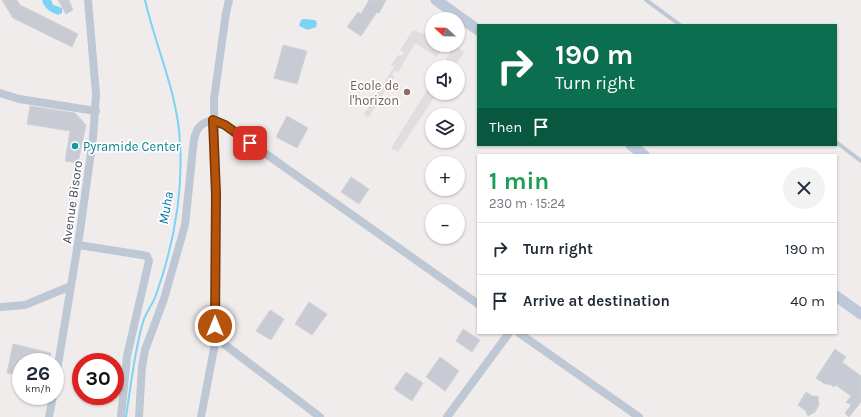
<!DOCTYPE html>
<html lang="en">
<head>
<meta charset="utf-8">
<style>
  body { margin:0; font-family:Karla,sans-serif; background:#f2f2f3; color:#1f2937; height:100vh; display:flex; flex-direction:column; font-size:15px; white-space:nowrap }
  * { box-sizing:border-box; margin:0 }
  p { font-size:13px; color:#747a83 }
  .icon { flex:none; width:22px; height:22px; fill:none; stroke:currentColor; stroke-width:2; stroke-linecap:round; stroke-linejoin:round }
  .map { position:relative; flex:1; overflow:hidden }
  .side { position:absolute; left:477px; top:154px; width:360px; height:180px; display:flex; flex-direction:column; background:#fff; border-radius:0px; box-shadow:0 1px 3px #0004 }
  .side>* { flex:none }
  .top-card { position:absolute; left:477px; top:24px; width:360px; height:122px; border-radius:0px; box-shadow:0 1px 3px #0004; background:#0b6e4f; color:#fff; overflow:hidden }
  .needle { width:26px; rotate:292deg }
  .tools { position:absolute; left:425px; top:12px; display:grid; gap:8px }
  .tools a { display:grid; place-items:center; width:40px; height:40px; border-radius:50%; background:#fff; box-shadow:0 1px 3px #0004; font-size:20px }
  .speed { position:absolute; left:12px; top:353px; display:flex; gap:8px; font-size:20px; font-weight:700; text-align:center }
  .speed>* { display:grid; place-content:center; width:52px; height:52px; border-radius:50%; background:#fff; box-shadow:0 1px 3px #0004; line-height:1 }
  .speed small { font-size:10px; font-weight:400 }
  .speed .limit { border:6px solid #d22; background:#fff; color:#111 }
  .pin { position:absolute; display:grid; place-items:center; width:34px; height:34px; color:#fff; margin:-17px; border-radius:8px; box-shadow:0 2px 6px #0006 }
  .me { position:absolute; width:44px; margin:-22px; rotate:0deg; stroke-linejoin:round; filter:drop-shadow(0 0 3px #0008) }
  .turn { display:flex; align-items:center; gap:14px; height:84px; padding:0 12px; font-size:18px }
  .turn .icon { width:52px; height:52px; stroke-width:2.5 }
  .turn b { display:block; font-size:28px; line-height:34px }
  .then { display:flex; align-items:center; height:38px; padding:0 12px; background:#0003; gap:8px; font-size:15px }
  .round { display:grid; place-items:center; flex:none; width:42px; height:42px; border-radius:21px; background:#f2f2f3 }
  .headline { display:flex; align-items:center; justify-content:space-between; height:68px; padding:0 12px }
  h1 { font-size:24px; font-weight:700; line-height:30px; color:#1e9e55 }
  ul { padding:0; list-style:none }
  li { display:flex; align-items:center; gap:12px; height:52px; padding:0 12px; border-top:1px solid #e0e1e3 }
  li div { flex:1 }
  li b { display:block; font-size:15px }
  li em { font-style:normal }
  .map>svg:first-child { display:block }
  .education { fill:#e1ddde }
  .water { fill:#7dd3f5 }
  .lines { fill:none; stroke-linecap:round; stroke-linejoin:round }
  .stream { stroke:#7dd3f5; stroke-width:2 }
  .building { fill:#c8cbd3; stroke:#d0d2d9 }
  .service { stroke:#bec8d4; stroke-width:4 }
  .minor { stroke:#bec8d4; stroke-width:8 }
  .secondary { stroke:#bdc8d8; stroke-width:11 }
  .route-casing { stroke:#753606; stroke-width:10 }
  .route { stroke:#b45309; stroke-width:7 }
  .education-dot { fill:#8d6e63; stroke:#fff; stroke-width:1.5 }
  .culture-dot { fill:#0f9aa8; stroke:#fff; stroke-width:1.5 }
  .labels { text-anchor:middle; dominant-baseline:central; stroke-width:3.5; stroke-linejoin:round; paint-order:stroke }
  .education-label { font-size:13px; fill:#785e54; stroke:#fff; text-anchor:end }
  .culture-label { font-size:13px; fill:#0d838f; stroke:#fff; text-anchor:start }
  .street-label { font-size:13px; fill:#434e5c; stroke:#fff }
  .water-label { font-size:14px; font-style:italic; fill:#017aaa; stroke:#fff }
</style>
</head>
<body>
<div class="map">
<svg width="861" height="417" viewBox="0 0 861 417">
  <rect width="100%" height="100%" fill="#f0ecec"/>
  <path class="education" d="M427 29 432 32V45H448L453 47 455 45 464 52 454 67H441L451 51 444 47 437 57 415 43 398 73 395 71 392 74 394 77 368 118 364 114 394 67 391 65 398 55 402 56 404 53 400 50 413 30 424 34Z
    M432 82V93H437L398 152 391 148Z"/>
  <path class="water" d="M42 0H51L53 5 62 8V13L58 15C50 12 44 8 42 0Z
    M304 19 315 20 317 23 316 27 308 30 299 26 301 20Z"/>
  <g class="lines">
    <path class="stream" d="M126 417C131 385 134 353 143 322 146 312 153 304 156 295 173 247 183 194 180 143 178 94 156 48 145 0"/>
  </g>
  <path class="building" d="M2 0H17L20 5 78 34 72 47 13 18Z
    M58 0H69L73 10 66 14Z
    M369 0H386L379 13 377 12 361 36 347 27 358 12 361 14Z
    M283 45 307 51 297 84 274 78Z
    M30 106 75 113 86 125 78 163 65 161 70 131 27 124Z
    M287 116 308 128 297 148 276 137Z
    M351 177 369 189 359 204 341 192Z
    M309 302 327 314 312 335 295 324Z
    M270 310 284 319 271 340 256 331Z
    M463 329 480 340 472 352 456 341Z
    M13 344 51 353 49 362H21V376L7 373Z
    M835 349 846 357 842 362 861 376V402L849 417 845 413 851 405 846 402 851 396 836 385 834 387 830 384 829 385 825 383V384L816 378Z
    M440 357 459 371 445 391 426 377Z
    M406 372 423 383 412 401 394 389Z
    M806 392 812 396H818L819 405 815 412 808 416 805 410 798 405Z"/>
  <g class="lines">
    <path class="service" d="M646 0 680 25
      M836 142 861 161"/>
    <path class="minor" d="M0 93 19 99 96 111
      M78 245 142 255 147 256 149 261 127 356 121 417
      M0 307 25 305 71 286
      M519 333 639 417
      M216 338 320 417
      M55 383 80 231 93 138 96 94 88 0
      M49 417 53 396
      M139 417 142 367 145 350 164 299 185 225 194 139C197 127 201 123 213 120L225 125 478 304
      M201 417 216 338 214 99 226 13 229 0
      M447 417 509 333"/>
    <path class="secondary" d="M436 0 478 30
      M631 145 644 155
      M836 296 861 314"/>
  </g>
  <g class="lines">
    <defs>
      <path id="route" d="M215 326 216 194 213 120 225 125 250 143"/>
    </defs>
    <use href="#route" class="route-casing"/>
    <use href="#route" class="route"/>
  </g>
  <circle class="education-dot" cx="407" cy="92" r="4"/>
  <circle class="culture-dot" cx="75" cy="146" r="4"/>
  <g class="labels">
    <g class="education-label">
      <text x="399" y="85">Ecole de<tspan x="399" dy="15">l'horizon</tspan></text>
    </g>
    <g class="culture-label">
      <text x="83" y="146">Pyramide Center</text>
    </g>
    <g class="street-label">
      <text transform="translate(72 202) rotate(-82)">Avenue Bisoro</text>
    </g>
    <g class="water-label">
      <text transform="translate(166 208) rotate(-81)">Muha</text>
    </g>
  </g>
</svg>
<div class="tools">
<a><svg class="needle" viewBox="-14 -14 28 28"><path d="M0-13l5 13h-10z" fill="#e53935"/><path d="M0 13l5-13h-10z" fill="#747a83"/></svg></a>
<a><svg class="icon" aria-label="sound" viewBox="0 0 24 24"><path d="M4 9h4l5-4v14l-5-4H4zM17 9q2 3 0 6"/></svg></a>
<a><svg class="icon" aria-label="layers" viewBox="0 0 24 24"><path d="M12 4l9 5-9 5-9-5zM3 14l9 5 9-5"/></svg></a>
<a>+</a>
<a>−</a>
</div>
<div class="speed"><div>26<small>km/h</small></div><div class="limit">30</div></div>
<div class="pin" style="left:250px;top:143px;background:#d93025"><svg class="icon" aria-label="arrive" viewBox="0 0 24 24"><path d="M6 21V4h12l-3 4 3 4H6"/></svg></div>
<svg class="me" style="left:215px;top:326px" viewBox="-20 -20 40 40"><circle r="17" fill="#b45309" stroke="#fff" stroke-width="3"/><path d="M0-11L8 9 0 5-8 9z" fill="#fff"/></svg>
<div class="top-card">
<div class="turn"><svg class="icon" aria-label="right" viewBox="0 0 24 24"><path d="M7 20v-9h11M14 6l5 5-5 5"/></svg><div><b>190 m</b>Turn right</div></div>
<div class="then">Then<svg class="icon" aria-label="arrive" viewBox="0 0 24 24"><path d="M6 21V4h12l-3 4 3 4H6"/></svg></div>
</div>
<section class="side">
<div class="headline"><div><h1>1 min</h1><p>230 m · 15:24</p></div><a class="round"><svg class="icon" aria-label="close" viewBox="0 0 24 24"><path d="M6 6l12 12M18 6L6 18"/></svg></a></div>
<ul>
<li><svg class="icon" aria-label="right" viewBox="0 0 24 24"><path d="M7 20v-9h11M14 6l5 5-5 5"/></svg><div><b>Turn right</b></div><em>190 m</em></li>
<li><svg class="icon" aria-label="arrive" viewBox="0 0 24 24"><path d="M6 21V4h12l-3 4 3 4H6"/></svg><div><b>Arrive at destination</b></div><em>40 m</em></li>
</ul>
</section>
</div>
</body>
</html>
